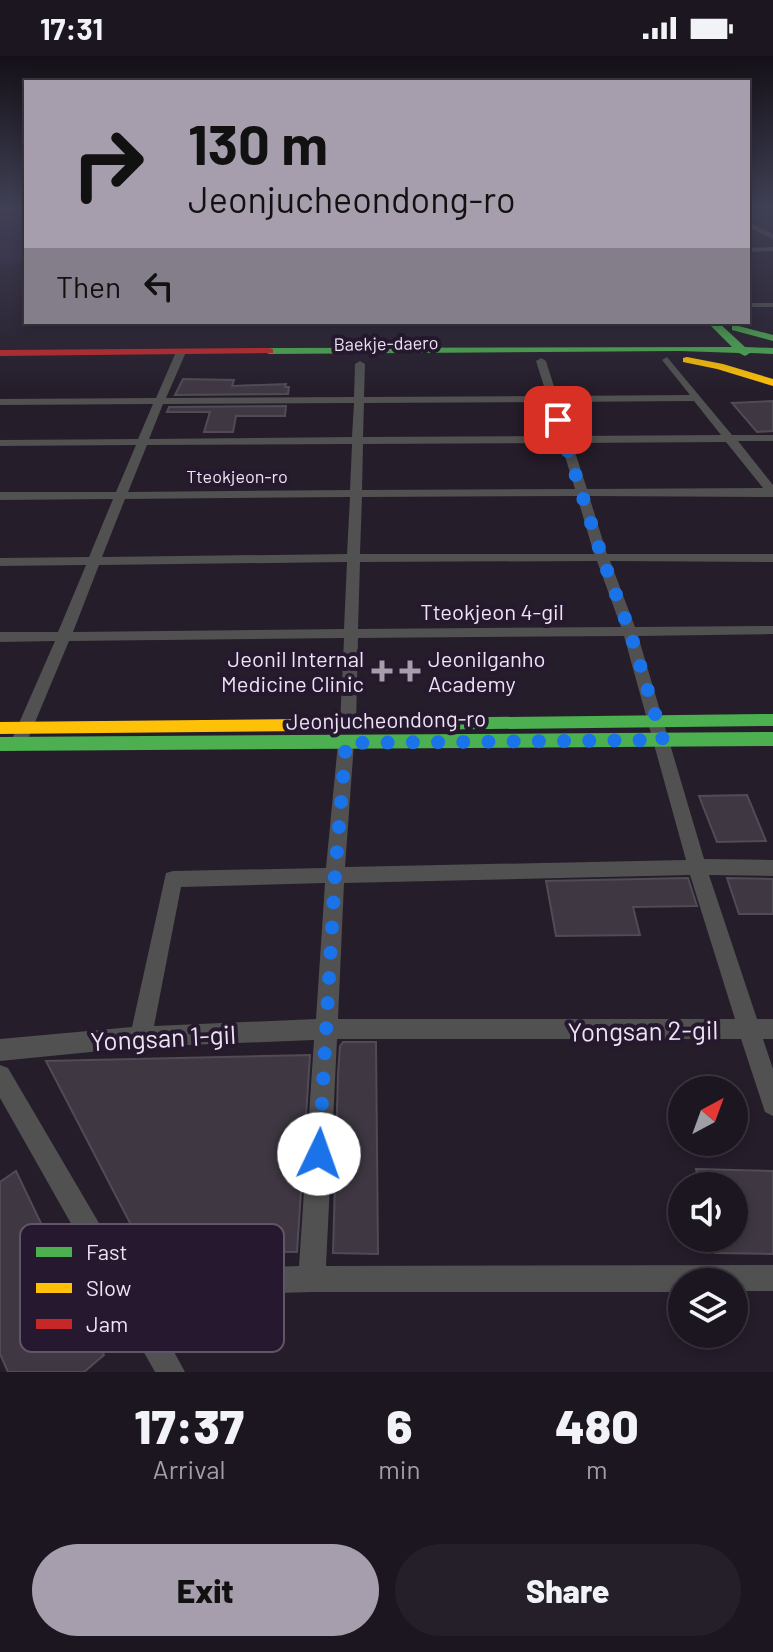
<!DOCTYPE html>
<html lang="en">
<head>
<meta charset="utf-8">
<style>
  body { margin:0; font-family:Barlow,sans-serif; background:#251f29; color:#f1f3f6; height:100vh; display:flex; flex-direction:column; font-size:30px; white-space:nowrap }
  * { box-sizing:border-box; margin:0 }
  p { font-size:26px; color:#a09fa5 }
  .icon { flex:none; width:44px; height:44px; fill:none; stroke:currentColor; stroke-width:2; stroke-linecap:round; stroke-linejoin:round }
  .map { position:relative; height:1316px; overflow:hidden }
  .sheet { display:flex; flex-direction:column; background:#1c1620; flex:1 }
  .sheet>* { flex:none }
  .top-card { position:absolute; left:24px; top:24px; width:726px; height:244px; border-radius:0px; box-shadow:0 4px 12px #0003,0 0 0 2px #3a353e; background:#a69ead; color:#111; overflow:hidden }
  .needle { width:52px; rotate:41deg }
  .controls { position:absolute; left:668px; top:1020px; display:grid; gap:16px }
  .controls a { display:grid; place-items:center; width:80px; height:80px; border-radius:50%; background:#1c1620; box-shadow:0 4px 12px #0003,0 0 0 2px #3a353e; font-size:40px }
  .pin { position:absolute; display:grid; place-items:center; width:68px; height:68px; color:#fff; margin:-34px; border-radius:16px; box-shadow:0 4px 12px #0006 }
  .me { position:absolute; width:88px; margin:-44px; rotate:3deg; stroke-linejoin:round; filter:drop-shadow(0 0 6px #0008) }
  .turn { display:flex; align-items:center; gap:28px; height:168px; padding:0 32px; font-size:36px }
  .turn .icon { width:104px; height:104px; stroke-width:2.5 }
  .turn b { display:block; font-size:56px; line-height:68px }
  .then { display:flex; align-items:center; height:76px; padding:0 32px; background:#0003; gap:16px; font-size:30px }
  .eta { display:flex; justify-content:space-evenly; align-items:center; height:136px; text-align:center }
  .eta b { font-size:48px; font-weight:800; line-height:56px }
  .action { display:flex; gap:16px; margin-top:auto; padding:16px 32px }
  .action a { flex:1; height:92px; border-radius:48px; background:#a69ead; color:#111; font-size:32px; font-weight:800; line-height:92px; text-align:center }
  .action a+a { background:#251f29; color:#f1f3f6 }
  .status { display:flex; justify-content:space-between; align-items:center; height:56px; padding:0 40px; background:#1c1620; direction:ltr }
  .status svg { height:22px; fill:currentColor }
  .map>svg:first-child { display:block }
  .built { fill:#2f1f3a }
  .building { fill:#3f3843; stroke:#514b56; stroke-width:2 }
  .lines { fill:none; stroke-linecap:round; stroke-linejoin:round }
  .street { fill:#505150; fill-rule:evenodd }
  .fast { fill:#4caf50; fill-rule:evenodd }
  .slow { fill:#ffc107; fill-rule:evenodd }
  .jam { fill:#c62828; fill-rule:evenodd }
  .route { stroke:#1a73e8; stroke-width:14; stroke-dasharray:0 25.2 }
  .poi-dot { fill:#a69ead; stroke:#26182f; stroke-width:3 }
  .labels { text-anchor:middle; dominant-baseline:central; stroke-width:8; stroke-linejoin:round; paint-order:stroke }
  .far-street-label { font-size:18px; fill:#ece4f3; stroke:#26182f }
  .street-label { font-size:22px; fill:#ece4f3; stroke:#26182f }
  .poi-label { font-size:22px; fill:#ece4f3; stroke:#26182f; text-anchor:end }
  .near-street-label { font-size:26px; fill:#ece4f3; stroke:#26182f }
  .key { fill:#26182f; stroke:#61556a; stroke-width:2 }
  .key-label { font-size:22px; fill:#ece4f3 }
</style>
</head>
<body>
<div class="status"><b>17:31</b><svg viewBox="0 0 49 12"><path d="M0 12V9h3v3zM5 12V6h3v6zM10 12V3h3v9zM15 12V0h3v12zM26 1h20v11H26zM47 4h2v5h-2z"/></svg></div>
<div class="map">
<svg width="773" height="1316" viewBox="0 0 773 1316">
  <rect width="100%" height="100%" fill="#251d2a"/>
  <path class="built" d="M0 156H26V207L0 208Z"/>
  <path class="building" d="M183 323 234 324 232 330 286 328 285 331H289L288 338 175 339Z
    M773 345V375L757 376 732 347Z
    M286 350 285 360H236L233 376H204L210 356H167L169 351Z
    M747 739 766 785 717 786 699 740Z
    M688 822 697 850 633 851 640 879 556 880 546 825Z
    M727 822 773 823V858H739Z
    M343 986H376L378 1198 333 1197 338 1018 340 990Z
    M310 999 297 1196 144 1194 46 1005Z
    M696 1113 773 1115V1198L715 1197 711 1182H734V1130H700Z
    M16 1115 104 1299 84 1316H8L0 1298V1126Z"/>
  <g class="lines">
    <path class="street" d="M0 151 26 152V156L0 155Z
      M748 166 773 178V183L748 171Z
      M773 191V195L748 196V192Z
      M748 247H773V251H748Z
      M181 293 186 296 166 342 354 341 355 308 360 305 365 308 364 341 547 340 536 305 541 302 546 305 557 340 690 339 662 304 667 301 732 379H773V385H738L773 429V441L589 440 607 498H773V506L610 505 635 571 773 570V578L638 580 704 803 773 804V820L709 819 757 963H773V983H763L773 1013V1060L765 1056 741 983H337L326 1210 773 1209V1235H734V1226H682V1236H312L187 1240 154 1259 185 1316H155L0 1042V1009L8 1012 140 1237 184 1214 299 1210 314 984 141 991 0 1005V983L132 971 166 817 173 815 326 812 338 687 346 681 354 687 345 811 686 804 624 580 358 582 356 669 348 675 340 669 344 582 69 585 28 683 20 689 14 687 12 683 55 585 0 586V576H58L86 509 0 510V502L89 501 113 443 0 444V436H116L136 389 0 390V384L138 383 153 348 0 349V343L156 342 176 296ZM694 345 721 379 570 380 559 346ZM549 346 559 380 363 381 364 347ZM354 347 352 381 149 383 163 348ZM726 386 763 432 587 433 572 387ZM561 387 575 433 362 434 363 388ZM352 388 350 434 128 436 147 389ZM577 440 594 498H360L362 441ZM350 441 347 498 102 501 125 443ZM597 505 621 571 358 573 360 506ZM347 506 344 573 73 576 99 509ZM690 819 735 963H338L344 827ZM325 827 316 963 154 970 181 831Z"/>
    <path class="fast" d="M707 266H718L745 291 773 292V298L750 297 745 300 739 297 680 295 269 298 264 295 269 292 732 291Z
      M735 269 773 279V285L732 274V270Z
      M773 658V670L407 674 398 668 407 662Z
      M773 676V690L0 695V681Z"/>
    <path class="slow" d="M687 301 723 308 773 323V330L717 313 683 306V302Z
      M407 662 416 668 407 674 0 678V666Z"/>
    <path class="jam" d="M269 292 273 293V297L0 300V294Z"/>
  </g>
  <linearGradient id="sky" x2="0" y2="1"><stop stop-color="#141017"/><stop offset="0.45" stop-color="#404055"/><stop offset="1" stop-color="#404055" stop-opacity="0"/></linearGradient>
  <rect width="773" height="336" fill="url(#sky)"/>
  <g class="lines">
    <path class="route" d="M319 1098 335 818 346 687 663 684 630 576 602 501 558 364"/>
  </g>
  <g class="poi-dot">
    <path d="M378 603h8v8h8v8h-8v8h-8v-8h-8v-8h8z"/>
    <path d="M406 603h8v8h8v8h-8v8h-8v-8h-8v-8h8z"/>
  </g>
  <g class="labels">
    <g class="far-street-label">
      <text transform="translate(386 287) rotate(-1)">Baekje-daero</text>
      <text x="237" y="420">Tteokjeon-ro</text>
    </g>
    <g class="street-label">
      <text x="492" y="555">Tteokjeon 4-gil</text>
      <text transform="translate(386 663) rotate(-1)">Jeonjucheondong-ro</text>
    </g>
    <g class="poi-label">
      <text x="364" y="602">Jeonil Internal<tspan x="364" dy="25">Medicine Clinic</tspan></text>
      <text x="428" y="602" text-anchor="start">Jeonilganho<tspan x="428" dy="25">Academy</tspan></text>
    </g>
    <g class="near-street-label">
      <text transform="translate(643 974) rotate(-1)">Yongsan 2-gil</text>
      <text transform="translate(163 981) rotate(-3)">Yongsan 1-gil</text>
    </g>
  </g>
  <rect x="20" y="1168" width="264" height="128" rx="12" class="key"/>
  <rect x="36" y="1191" width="36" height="10" fill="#4caf50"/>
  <rect x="36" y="1227" width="36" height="10" fill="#ffc107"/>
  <rect x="36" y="1263" width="36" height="10" fill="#c62828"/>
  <g class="key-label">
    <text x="86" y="1204">Fast</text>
    <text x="86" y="1240">Slow</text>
    <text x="86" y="1276">Jam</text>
  </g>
</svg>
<div class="controls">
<a><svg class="needle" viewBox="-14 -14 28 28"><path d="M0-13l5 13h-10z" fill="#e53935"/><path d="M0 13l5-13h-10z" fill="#a09fa5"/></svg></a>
<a><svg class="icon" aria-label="sound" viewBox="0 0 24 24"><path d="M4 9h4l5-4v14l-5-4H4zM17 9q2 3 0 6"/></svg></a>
<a><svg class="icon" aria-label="layers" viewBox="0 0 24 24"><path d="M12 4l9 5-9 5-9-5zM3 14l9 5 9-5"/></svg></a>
</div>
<div class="pin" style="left:558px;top:364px;background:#d93025"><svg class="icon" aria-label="arrive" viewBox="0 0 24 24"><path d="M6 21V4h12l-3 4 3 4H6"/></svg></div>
<svg class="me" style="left:319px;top:1098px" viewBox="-20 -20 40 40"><circle r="19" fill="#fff"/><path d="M0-13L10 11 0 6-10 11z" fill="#1a73e8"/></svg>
<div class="top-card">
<div class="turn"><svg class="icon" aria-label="right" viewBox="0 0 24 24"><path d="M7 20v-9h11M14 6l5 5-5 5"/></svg><div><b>130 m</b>Jeonjucheondong-ro</div></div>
<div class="then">Then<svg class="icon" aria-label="left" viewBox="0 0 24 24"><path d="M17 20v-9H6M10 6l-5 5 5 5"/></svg></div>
</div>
</div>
<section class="sheet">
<div class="eta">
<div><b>17:37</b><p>Arrival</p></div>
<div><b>6</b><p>min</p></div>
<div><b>480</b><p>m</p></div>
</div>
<div class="action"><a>Exit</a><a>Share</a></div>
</section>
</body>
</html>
